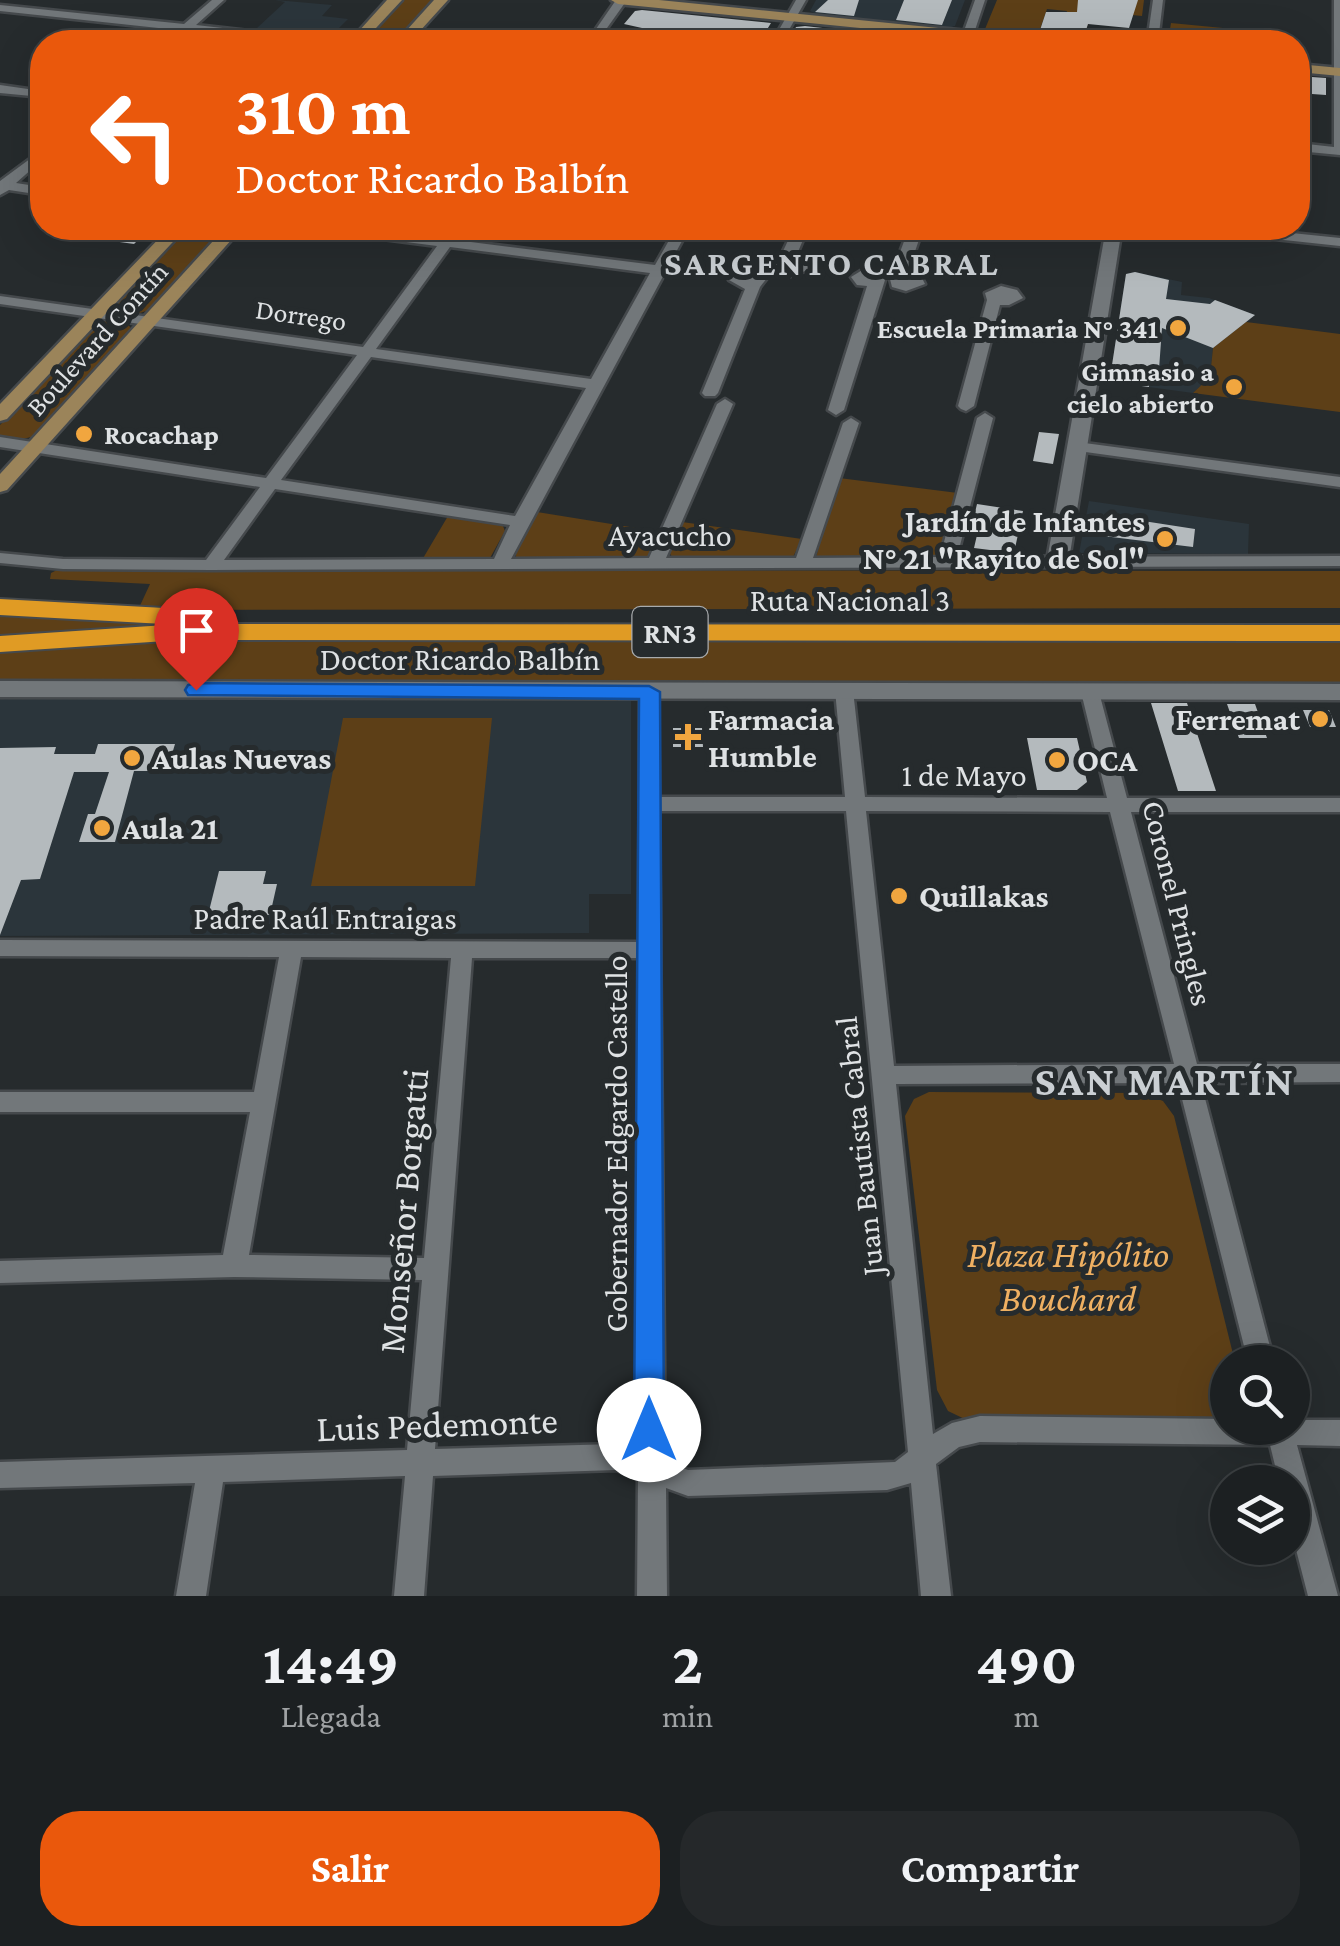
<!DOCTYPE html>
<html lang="es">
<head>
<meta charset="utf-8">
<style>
  body { margin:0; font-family:"Crimson Pro",serif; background:#25282a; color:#f1f3f6; height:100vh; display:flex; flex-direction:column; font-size:38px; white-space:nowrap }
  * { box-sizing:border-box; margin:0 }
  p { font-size:32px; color:#a0a3a5 }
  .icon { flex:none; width:55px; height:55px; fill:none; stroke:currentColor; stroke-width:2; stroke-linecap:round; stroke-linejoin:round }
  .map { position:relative; height:1596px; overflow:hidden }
  .details { display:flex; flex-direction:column; background:#1c2022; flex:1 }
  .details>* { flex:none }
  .banner { position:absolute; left:30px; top:30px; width:1280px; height:210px; border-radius:40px; box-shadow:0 10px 40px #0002,0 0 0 2px #3a3e40; background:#ea580c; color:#fff; overflow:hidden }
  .controls { position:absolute; left:1210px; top:1345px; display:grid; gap:20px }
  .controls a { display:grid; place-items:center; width:100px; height:100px; border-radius:50%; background:#1c2022; box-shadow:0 10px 40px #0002,0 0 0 2px #3a3e40; font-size:50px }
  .pin { position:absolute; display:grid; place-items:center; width:85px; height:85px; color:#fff; margin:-102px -42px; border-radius:50% 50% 50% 0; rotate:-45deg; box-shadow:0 0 10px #0007 }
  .pin .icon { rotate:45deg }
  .me { position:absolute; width:110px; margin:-55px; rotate:0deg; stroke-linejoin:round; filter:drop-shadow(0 0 8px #0008) }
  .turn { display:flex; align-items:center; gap:35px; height:210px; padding:0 40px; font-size:45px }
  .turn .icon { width:130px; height:130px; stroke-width:2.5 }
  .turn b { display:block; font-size:70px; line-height:85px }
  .eta { display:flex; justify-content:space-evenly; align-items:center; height:170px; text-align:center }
  .eta b { font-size:60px; font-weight:700; line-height:70px }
  .button { display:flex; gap:20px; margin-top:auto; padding:20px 40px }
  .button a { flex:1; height:115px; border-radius:40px; background:#ea580c; color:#fff; font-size:40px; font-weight:700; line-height:115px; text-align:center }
  .button a+a { background:#25282a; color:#f1f3f6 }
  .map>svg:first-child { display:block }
  .built { fill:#2b353b }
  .green { fill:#5d3f17 }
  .building { fill:#b4babd }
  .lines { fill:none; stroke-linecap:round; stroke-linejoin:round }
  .minor-casing { stroke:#45494c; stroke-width:5 }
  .tertiary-casing { stroke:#45494c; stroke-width:5 }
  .secondary-casing { stroke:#45494c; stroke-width:5 }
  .trunk-casing { stroke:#45494c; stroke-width:4 }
  .minor { fill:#72777a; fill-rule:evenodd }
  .tertiary { fill:#72777a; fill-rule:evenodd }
  .secondary { fill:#9b845a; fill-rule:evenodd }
  .trunk { fill:#e09b24; fill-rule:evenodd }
  .route { fill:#1a73e8; stroke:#114b97; stroke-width:2.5 }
  .poi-dot { fill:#f1a63f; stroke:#262b2d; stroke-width:4 }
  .labels { text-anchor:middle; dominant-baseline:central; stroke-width:10; stroke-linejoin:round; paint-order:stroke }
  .far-street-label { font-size:28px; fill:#dfe2e4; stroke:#262b2d }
  .far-poi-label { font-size:28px; font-weight:bold; fill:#dfe2e4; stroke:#262b2d; text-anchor:end }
  .shield { fill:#262b2d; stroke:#a8abad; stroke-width:2.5 }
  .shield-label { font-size:30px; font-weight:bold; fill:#dfe2e4 }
  .poi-label { font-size:32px; font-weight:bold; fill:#dfe2e4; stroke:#262b2d; text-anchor:start }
  .street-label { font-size:32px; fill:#dfe2e4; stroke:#262b2d }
  .far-district-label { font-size:35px; font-weight:bold; letter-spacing:2.5px; fill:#cacfd3; stroke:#262b2d }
  .near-street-label { font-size:38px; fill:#dfe2e4; stroke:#262b2d }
  .near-park-label { font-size:38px; font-style:italic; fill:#efb062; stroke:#262b2d }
  .district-label { font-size:42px; font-weight:bold; letter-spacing:2.5px; fill:#cacfd3; stroke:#262b2d }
</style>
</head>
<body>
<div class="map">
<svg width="1340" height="1596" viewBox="0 0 1340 1596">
  <rect width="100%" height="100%" fill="#262b2d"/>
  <path class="built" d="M275 0 332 5 322 16 348 19 331 36 257 28 285 2Z
    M816 0H965L955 26 948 28 817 14 810 11Z
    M1135 272 1182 282 1181 295 1209 298 1255 315 1213 348 1210 378 1193 393 1119 383V379L1110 378 1126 274Z
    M1089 501 1249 524 1248 554 1079 553Z
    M0 697 631 701V894H589V933L0 936Z"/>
  <path class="green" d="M401 0H435L397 42H365Z
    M997 0H1144L1142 16 1091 11 1084 38 1060 36 1067 11 1047 9 1039 32 985 29Z
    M1171 23 1254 31 1253 42H1168Z
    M187 228H226L149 310 137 314 113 309Z
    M102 321 127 323 133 331 35 436 19 440 0 437V425Z
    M1246 322 1340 334V412L1193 393 1210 377 1213 348Z
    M839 478 958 493 944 554 938 559 816 557Z
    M537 512 661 532 652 555 646 558 516 557V552Z
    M448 516 503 526 505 531 490 558 422 560Z
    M682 522 802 539 792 559 673 558 668 551Z
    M57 570 1340 571V608L138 610 150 584 50 579 51 573Z
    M0 614 158 622 170 624 0 638Z
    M168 638 1340 639V683L0 682V650Z
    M343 718H492L475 886H311Z
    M929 1092 1143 1093 1163 1101 1174 1116 1235 1362H1228L1227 1424H975L948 1411 937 1390 905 1116 914 1099Z"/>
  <path class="building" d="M828 0H859L854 16 815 12Z
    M904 0H952L942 25 896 20Z
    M1078 0H1138L1129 28 1088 24 1085 33H1039L1046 12H1077Z
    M642 10 771 23 763 36 742 33 737 42H670L665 40 669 34 624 24 635 11Z
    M805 26 849 31 844 42H789L796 27Z
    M1298 76 1326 78V95L1298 93Z
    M110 228H137L147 231 134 244 98 239Z
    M1135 272 1169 280 1166 299 1210 304 1215 300 1255 315 1213 348 1162 328 1158 383 1149 382V387L1119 383 1120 379 1110 378 1126 274Z
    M1039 432 1059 434 1053 464 1033 461Z
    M977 504 1023 511 1014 553 974 548 980 522 973 521Z
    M1098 514 1195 529 1193 547 1095 535Z
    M1151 703H1187L1216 791H1178Z
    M1227 704H1255L1267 738H1239Z
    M1303 710H1329L1336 727H1310Z
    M673 728H702L703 747H673Z
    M1027 738H1077L1087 782 1077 790H1037Z
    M98 744H175L167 771H134L115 842H79L88 814H95L109 772H74L40 879 21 880 0 935V748L56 747 54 754H95Z
    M219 871H266L263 884H277L270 915H257L255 923H206Z"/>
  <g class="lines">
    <defs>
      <path id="minor" d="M212 0H224L196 25 322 39 328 42H294L189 31 176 42H165L177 30 0 11V5L184 24Z
        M616 0H627L597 42H587Z
        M796 0H806L782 42H772Z
        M975 0H985L971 42H960Z
        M1153 0H1163L1158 42H1147Z
        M1334 0H1340V155L1298 151V143L1334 147Z
        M0 85 42 91V97L0 93Z
        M42 150V160L16 183 42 187V195L9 190 0 195V181Z
        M323 228H357L443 238 450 228H463L455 240 655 265 676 228H689L511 559 649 558 717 404 725 399 733 404 666 558H796L843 423 851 418 859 423 813 558 940 557 977 418 985 413 993 418 957 557 1340 556V566L211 570 63 569 0 563V553L63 559 206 560 260 487 0 447V437L266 478 357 355 0 304V296L363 347 437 246 329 232ZM450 247 650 273 591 379 376 349ZM371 357 586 388 515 516 281 480ZM275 489 510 525 494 559 224 560Z
        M794 228H808L795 259 805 261 811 269 788 277 775 268Z
        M909 228H923L908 272 921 276 925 284 906 291 892 287 890 279Z
        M1203 228H1243L1340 238V246L1210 232Z
        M864 269 882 272 885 280 844 410 836 415 828 410 867 286 857 285 851 277Z
        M753 270 767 278 760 287 718 393 715 396H705L702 393 745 289 729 280 737 272Z
        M1001 286 1017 290 1023 298 1009 305H1000L974 406 966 411 961 409 958 406 987 300 985 293Z
        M1077 442 1340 477V487L1071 450V444Z
        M844 684 853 690 865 797 1107 798 1081 692 1090 686 1099 692 1127 798H1340V812H1131L1197 1064H1340V1082L1201 1083 1274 1362H1248L1178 1083 896 1084 933 1434 952 1423 980 1416 1228 1419V1428H1292V1420H1340V1446L1297 1445 1338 1596H1308L1292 1534V1482H1279L1270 1445 980 1442 959 1447 936 1464 951 1596H921L911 1483 887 1490 688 1496 666 1488 667 1596H637L638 1478 616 1470 433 1476 424 1596H394L405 1476 223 1482 206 1596H176L195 1483 0 1488V1462L407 1450 422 1280 234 1277 0 1283V1261L223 1255 250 1112H0V1092H254L279 957 0 956V940L639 942 640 692 642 688H656L658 692 659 797H845L835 690ZM659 811H846L908 1452 895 1462 688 1470 665 1461ZM866 811 1110 812 1174 1064 894 1066ZM301 957 451 958 424 1258 249 1255ZM472 958H639L638 1452 616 1444 435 1449Z"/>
      <path id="tertiary" d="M1106 228H1122L1069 560 1058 566 1047 560Z
        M0 681 1340 684V700L0 697Z"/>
      <path id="secondary" d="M387 0H402L363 42H349Z
        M434 0H448L410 42H396Z
        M611 0H659L1039 38 1046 42H1001L618 4Z
        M1298 64 1340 68V76L1298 72Z
        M169 228H186L7 419 0 421V404Z
        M225 228H242L7 490 0 492V474Z"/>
      <path id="trunk" d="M0 599 164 608 176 616 164 624 0 615Z
        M181 624 1340 625V641L181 640 0 652V636Z"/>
    </defs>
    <use href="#minor" class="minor-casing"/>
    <use href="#tertiary" class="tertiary-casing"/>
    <use href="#secondary" class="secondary-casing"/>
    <use href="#trunk" class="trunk-casing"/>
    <use href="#minor" class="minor"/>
    <use href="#tertiary" class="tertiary"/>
    <use href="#secondary" class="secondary"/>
    <use href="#trunk" class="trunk"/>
  </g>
  <path class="route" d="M196 683 649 686 660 692 664 1430 660 1440 649 1444 638 1440 634 1430 639 699 188 695 185 690 188 685Z"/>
  <g class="poi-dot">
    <circle cx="1178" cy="328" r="10"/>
    <circle cx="1234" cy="387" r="10"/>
    <circle cx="84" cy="434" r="10"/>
    <circle cx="1165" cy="539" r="10"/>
    <circle cx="1320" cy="719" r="10"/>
    <path d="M683 722h10v10h10v10h-10v10h-10v-10h-10v-10h10z"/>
    <circle cx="132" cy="758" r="10"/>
    <circle cx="1057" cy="760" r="10"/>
    <circle cx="102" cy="828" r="10"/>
    <circle cx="899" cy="896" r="10"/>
  </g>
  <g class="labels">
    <g class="far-street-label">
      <text transform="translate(301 315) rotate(8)">Dorrego</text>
      <text transform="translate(97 339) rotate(-48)">Boulevard Contín</text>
    </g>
    <g class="far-poi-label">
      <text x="1158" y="328">Escuela Primaria N° 341</text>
      <text x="1214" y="371">Gimnasio a<tspan x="1214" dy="32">cielo abierto</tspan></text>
      <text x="104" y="434" text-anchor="start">Rocachap</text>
    </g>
    <rect class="shield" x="632.5" y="607" width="75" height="50" rx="8"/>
    <g class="shield-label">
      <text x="670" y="632">RN3</text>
    </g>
    <g class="poi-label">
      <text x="1145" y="521" text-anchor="end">Jardín de Infantes<tspan x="1145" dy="37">N° 21 "Rayito de Sol"</tspan></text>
      <text x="708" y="719">Farmacia<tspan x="708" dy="37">Humble</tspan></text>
      <text x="1300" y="719" text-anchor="end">Ferremat</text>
      <text x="152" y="758">Aulas Nuevas</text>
      <text x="1077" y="760">OCA</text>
      <text x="122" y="828">Aula 21</text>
      <text x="919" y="896">Quillakas</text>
    </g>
    <g class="street-label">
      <text x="670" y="535">Ayacucho</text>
      <text x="850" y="600">Ruta Nacional 3</text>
      <text x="460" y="659">Doctor Ricardo Balbín</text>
      <text x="964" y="775">1 de Mayo</text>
      <text transform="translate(1178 903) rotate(76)">Coronel Pringles</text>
      <text x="325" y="918">Padre Raúl Entraigas</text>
      <text transform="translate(616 1144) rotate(-90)">Gobernador Edgardo Castello</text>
      <text transform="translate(859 1146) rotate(-96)">Juan Bautista Cabral</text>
    </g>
    <g class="far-district-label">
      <text x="832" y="263">SARGENTO CABRAL</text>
    </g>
    <g class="near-street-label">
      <text transform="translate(403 1211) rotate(-85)">Monseñor Borgatti</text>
      <text transform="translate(437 1424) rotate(-2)">Luis Pedemonte</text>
    </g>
    <g class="near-park-label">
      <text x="1068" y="1254">Plaza Hipólito<tspan x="1068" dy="44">Bouchard</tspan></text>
    </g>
    <g class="district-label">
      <text x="1165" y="1080">SAN MARTÍN</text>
    </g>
  </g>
</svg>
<div class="controls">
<a><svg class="icon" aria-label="search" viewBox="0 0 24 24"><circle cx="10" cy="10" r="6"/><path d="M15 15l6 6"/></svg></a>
<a><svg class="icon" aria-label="layers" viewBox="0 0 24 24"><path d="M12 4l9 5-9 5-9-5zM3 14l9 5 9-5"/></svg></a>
</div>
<div class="pin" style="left:196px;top:690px;background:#d93025"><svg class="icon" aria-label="arrive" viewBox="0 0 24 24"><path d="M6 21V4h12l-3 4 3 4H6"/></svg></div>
<svg class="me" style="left:649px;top:1430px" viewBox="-20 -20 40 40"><circle r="19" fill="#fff"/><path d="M0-13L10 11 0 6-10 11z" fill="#1a73e8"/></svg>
<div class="banner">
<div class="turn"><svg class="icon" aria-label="left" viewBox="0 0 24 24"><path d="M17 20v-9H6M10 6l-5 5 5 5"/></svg><div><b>310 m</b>Doctor Ricardo Balbín</div></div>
</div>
</div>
<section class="details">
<div class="eta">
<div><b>14:49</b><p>Llegada</p></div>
<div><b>2</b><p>min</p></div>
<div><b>490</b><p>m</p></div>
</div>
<div class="button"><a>Salir</a><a>Compartir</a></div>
</section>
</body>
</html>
